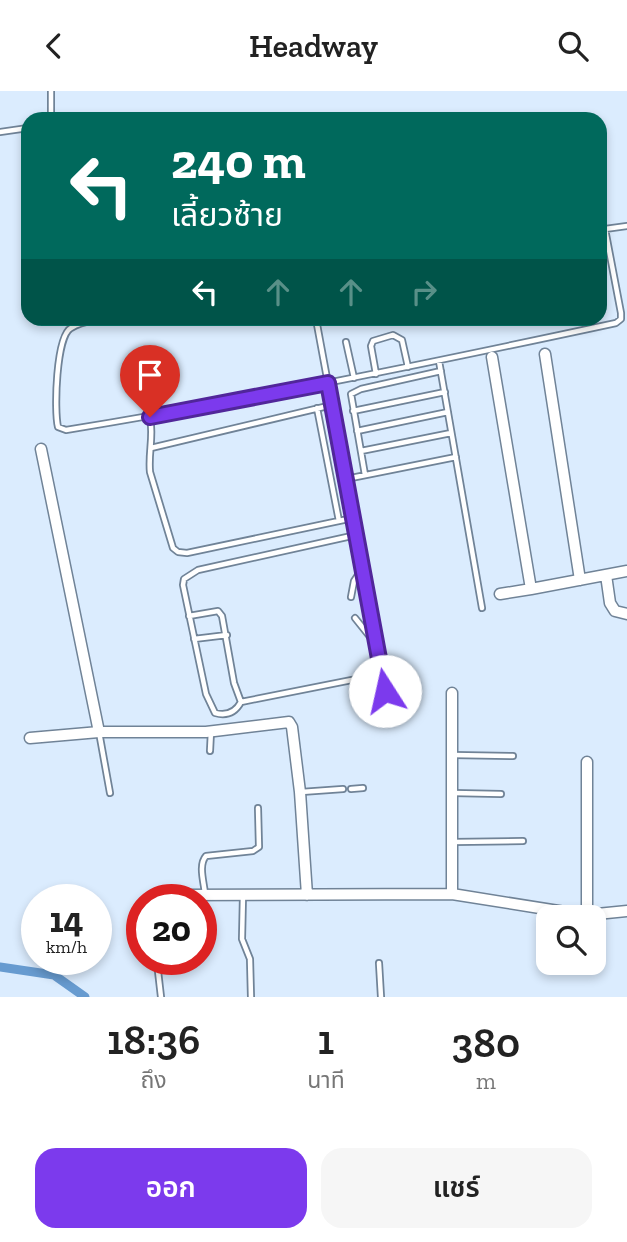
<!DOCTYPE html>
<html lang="th">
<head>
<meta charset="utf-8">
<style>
  body { margin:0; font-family:"Zilla Slab","Noto Sans Thai",serif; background:#f6f6f6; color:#222; height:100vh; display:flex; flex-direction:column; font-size:26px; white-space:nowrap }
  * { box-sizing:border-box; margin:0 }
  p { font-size:23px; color:#767676 }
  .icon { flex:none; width:38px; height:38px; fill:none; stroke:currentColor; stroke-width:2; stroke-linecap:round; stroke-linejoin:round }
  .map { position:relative; height:906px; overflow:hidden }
  .side { display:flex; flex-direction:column; background:#fff; flex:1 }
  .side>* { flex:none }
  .hud { position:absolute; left:21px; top:21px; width:586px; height:214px; border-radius:21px; box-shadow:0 4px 10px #0003; background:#00695c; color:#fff; overflow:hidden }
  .buttons { position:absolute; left:536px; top:814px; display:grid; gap:14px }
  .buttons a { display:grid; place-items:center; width:70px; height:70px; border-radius:14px; background:#fff; box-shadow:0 4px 10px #0003; font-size:35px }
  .speed { position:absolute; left:21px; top:793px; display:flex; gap:14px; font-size:35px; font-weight:700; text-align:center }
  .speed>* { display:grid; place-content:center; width:91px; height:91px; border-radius:50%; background:#fff; box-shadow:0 4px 10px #0003; line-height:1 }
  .speed small { font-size:18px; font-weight:400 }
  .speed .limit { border:10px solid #d22; background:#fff; color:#111 }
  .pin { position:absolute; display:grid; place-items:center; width:60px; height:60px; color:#fff; margin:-72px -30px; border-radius:50% 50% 50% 0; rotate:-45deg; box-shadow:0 0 7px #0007 }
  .pin .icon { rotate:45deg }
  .me { position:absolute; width:77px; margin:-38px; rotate:350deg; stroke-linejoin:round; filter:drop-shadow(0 0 5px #0008) }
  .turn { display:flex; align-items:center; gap:24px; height:147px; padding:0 35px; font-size:32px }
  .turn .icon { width:91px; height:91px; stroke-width:2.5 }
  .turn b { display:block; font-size:49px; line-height:60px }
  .lanes { display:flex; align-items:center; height:66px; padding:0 35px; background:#0003; justify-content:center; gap:35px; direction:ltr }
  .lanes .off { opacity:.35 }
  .eta { display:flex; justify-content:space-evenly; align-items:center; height:119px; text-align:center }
  .eta b { font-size:42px; font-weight:600; line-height:49px }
  .cta { display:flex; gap:14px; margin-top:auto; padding:14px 35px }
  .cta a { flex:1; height:80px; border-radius:21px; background:#7c3aed; color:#fff; font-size:28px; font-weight:600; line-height:80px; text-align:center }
  .cta a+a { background:#f6f6f6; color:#222 }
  header { display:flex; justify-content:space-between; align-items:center; height:91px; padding:0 35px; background:#fff; font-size:32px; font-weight:600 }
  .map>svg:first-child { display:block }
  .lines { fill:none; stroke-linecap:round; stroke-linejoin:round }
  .canal { stroke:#679bd0; stroke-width:9 }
  .lane-casing { stroke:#708397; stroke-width:8 }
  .street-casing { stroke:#708397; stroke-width:13 }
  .lane { stroke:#fff; stroke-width:4.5 }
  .street { stroke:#fff; stroke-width:10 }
  .route-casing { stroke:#51269a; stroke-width:18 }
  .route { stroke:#7c3aed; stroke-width:12 }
</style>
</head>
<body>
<header><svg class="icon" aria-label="back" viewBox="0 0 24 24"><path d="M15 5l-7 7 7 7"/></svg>Headway<svg class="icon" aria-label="search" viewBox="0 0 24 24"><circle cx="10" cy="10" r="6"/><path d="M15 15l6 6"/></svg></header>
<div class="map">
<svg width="627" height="906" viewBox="0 0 627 906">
  <rect width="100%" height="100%" fill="#dbecfe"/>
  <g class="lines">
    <path class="canal" d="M0 876 54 884 85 906"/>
    <defs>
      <path id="lane" d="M51 0V28
        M0 41 28 37
        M130 228C112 229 87 227 71 237 56 245 54 320 58 336L66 339C251 309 434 271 616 232L621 228V222L605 138 627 135
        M316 228 385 600
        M346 251 354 287
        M439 270 482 517
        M376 283 371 255 373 250 393 244 402 249 408 276
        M317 317 339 430
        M353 320 445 301
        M150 326C154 345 148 362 150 381L173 457 178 461 187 462 353 427
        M357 340 448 321
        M151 357 332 314
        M361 360 451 342
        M365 384 351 303 361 298 441 280
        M346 388 456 366
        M356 444 198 479 184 488 183 494 206 603 215 622C226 625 235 622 241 611L382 583
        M351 506 354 490 362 478
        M189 525 218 520 222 525 234 592 241 611
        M355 527 375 552
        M194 548 227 544
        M99 641 110 702
        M210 660 211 640
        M453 664 513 665
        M351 698 363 697
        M301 701 343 698
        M453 702 501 703
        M453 751 523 750
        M205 803C204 791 198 774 206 765L253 760 259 756 258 717
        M243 804 242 848 250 868 251 906
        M379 872 381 906
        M158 880 161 906"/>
      <path id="street" d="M545 263 580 489
        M492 266 531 498 627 480
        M41 358 99 641
        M606 484 610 512 615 520 627 523
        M500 503 531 498
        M30 647 99 641H206L289 631 292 636 300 701 307 804
        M452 803V602
        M176 804 452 803 571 822 587 824 627 820
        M587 824V671"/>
    </defs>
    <use href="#lane" class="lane-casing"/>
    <use href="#street" class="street-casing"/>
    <use href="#lane" class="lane"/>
    <use href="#street" class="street"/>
  </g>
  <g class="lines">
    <defs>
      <path id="route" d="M150 326 328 292 385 600"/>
    </defs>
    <use href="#route" class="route-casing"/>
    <use href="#route" class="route"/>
  </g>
</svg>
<div class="buttons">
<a><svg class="icon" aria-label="search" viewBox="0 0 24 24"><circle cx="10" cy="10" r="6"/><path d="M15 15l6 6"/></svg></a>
</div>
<div class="speed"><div>14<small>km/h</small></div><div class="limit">20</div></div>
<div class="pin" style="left:150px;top:326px;background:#d93025"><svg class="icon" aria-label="arrive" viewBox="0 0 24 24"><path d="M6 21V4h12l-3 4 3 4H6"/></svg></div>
<svg class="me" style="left:385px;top:600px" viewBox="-20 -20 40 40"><circle r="19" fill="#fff"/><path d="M0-13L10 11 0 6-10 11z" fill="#7c3aed"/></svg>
<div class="hud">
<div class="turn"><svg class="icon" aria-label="left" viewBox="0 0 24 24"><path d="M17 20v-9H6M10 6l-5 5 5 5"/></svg><div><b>240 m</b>เลี้ยวซ้าย</div></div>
<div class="lanes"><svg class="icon" aria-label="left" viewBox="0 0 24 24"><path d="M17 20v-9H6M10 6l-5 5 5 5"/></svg><svg class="icon off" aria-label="ahead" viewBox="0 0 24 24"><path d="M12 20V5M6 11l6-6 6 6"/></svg><svg class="icon off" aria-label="ahead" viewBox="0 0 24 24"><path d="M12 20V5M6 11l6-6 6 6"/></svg><svg class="icon off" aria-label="right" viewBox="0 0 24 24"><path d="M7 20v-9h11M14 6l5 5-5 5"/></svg></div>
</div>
</div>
<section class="side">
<div class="eta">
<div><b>18:36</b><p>ถึง</p></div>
<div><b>1</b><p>นาที</p></div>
<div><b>380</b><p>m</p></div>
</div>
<div class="cta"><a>ออก</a><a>แชร์</a></div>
</section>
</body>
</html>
